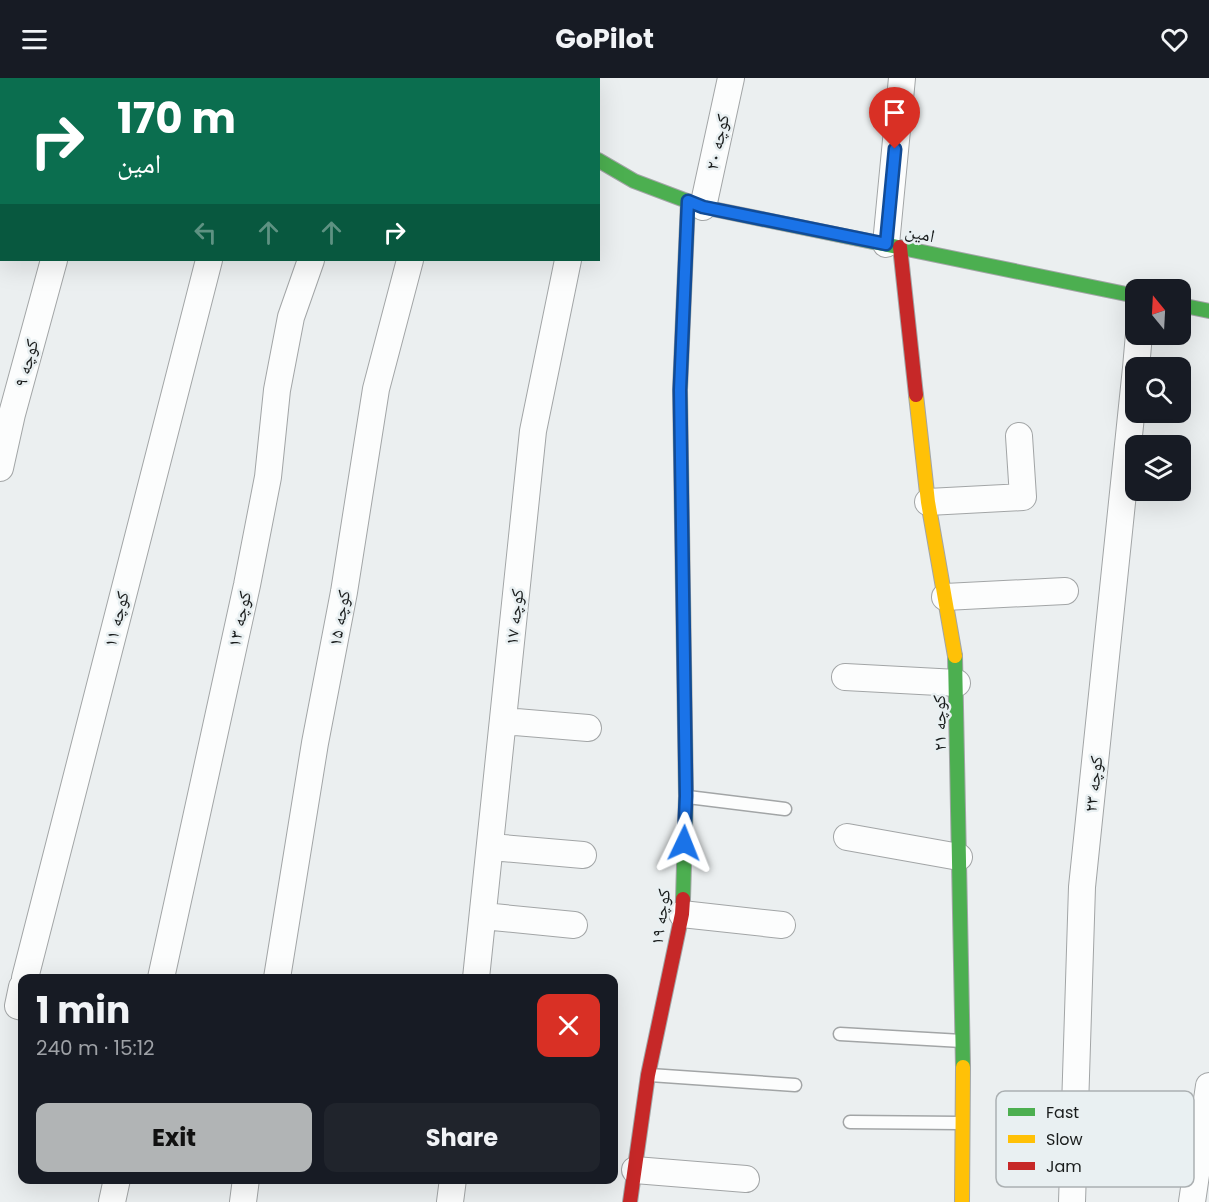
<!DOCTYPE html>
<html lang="en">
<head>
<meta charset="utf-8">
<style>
  body { margin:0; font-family:Poppins,"Noto Naskh Arabic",sans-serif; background:#20242c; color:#f1f3f6; height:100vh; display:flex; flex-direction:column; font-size:22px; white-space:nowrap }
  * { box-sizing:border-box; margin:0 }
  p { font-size:20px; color:#9ea1a6 }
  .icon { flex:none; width:33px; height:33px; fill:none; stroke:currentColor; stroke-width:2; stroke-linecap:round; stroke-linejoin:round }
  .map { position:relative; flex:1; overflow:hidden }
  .side { position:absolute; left:18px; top:896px; width:600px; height:210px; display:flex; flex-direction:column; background:#171b24; border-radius:12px; box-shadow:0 6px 24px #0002 }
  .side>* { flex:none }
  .banner { position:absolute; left:0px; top:0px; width:600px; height:183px; box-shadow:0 6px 24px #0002; background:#0b6e4f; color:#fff; overflow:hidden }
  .needle { width:39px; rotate:342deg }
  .controls { position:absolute; left:1125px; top:201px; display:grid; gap:12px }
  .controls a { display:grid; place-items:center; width:66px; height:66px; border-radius:12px; background:#171b24; box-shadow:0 6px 24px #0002; font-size:30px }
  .pin { position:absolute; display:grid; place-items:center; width:51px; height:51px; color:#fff; margin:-62px -26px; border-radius:50% 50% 50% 0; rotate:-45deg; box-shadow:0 0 6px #0007 }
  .pin .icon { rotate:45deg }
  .me { position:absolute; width:66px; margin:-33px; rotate:2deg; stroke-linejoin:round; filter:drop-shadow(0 0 4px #0008) }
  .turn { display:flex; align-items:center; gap:21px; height:126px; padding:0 18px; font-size:27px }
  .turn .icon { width:78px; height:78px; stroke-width:2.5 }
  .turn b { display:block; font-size:42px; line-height:51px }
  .lanes { display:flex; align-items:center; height:57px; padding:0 18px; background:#0003; justify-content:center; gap:30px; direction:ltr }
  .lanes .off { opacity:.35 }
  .round { display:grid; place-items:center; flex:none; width:63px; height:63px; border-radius:12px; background:#20242c }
  .head { display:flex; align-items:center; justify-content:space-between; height:102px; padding:0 18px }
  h1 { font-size:36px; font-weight:700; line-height:45px }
  .cta { display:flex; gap:12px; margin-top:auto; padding:12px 18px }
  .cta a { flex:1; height:69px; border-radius:12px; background:#b1b4b5; color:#111; font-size:24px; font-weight:700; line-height:69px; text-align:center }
  .cta a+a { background:#20242c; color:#f1f3f6 }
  header { display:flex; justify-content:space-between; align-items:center; height:78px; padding:0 18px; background:#171b24; font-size:27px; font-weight:700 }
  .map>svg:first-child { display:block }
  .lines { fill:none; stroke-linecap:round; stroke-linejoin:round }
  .lane-casing { stroke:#a2a5a6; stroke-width:15 }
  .street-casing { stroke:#a2a5a6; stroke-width:28 }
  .fast-casing { stroke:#a2a5a6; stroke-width:16 }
  .slow-casing { stroke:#a2a5a6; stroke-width:16 }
  .jam-casing { stroke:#a2a5a6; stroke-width:16 }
  .lane { stroke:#fcfdfd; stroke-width:12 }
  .street { stroke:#fcfdfd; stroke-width:26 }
  .fast { stroke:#4caf50; stroke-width:14 }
  .slow { stroke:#ffc107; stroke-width:14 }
  .jam { stroke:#c62828; stroke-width:14 }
  .route-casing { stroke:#114b97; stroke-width:15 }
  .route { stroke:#1a73e8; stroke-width:10 }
  .labels { text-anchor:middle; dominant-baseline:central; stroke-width:5; stroke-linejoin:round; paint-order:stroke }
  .street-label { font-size:18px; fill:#191c1c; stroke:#e9f0f2 }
  .key { fill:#e9f0f2; stroke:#abb0b2; stroke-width:1.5 }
  .key-label { font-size:16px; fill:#191c1c }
</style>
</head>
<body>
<header><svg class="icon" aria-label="menu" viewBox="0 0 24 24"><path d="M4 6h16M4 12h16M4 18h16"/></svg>GoPilot<svg class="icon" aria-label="heart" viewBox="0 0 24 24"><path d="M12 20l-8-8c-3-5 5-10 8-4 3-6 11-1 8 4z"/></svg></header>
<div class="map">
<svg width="1209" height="1124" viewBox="0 0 1209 1124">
  <rect width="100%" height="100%" fill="#ebeff0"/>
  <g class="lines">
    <defs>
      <path id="lane" d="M688 719 785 731
        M840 956 962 963
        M650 997 795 1007
        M850 1044 960 1045"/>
      <path id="street" d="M103 2V0
        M259 2V0
        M362 2V0
        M569 2 570 0
        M703 129 731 0
        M886 166 902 0
        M1136 290 1139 256
        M0 390 12 336 54 182
        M928 424 1023 419 1019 358
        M945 519 1065 513
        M845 599 957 605
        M504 643 588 650
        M847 759 959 779
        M491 769 583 777
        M682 836 782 847
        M483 838 574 847
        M25 900 209 182
        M161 900 247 507 268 399 277 312 291 239 311 182
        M277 900 315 665 344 514 376 311 410 182
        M476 900 533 353 568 182
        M22 909 18 928 22 929
        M635 1092 746 1101
        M112 1124 117 1101
        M243 1124 246 1101
        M450 1124 453 1101
        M1072 1124 1082 809 1136 290
        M1192 1124 1209 1008"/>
      <path id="fast" d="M460 0 463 2
        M598 82 634 103 703 129 1136 218
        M1180 227 1209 233
        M955 578 963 989
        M683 821 686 718 680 312 688 123"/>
      <path id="slow" d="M916 317 928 424 955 578
        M962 1124 963 989"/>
      <path id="jam" d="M900 169 916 317
        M630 1124 648 997 682 836 683 821"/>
    </defs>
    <use href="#lane" class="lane-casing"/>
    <use href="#street" class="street-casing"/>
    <use href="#fast" class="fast-casing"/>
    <use href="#slow" class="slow-casing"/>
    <use href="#jam" class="jam-casing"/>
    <use href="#lane" class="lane"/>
    <use href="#street" class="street"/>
    <use href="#fast" class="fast"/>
    <use href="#slow" class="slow"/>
    <use href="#jam" class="jam"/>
  </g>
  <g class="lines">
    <defs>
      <path id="route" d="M684 765 686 718 680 312 688 123 703 129 886 166 895 71"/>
    </defs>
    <use href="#route" class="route-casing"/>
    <use href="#route" class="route"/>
  </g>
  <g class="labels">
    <g class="street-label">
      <text transform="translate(717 64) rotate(-78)">کوچه ۲۰</text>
      <text transform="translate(920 155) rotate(12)">امین</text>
      <text transform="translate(26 285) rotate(-75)">کوچه ۹</text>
      <text transform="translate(514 539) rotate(-84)">کوچه ۱۷</text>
      <text transform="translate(339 540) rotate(-80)">کوچه ۱۵</text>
      <text transform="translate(116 541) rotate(-76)">کوچه ۱۱</text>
      <text transform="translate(239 541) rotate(-78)">کوچه ۱۳</text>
      <text transform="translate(939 645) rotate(-91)">کوچه ۲۱</text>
      <text transform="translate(1093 706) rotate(-84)">کوچه ۲۳</text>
      <text transform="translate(660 839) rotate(-82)">کوچه ۱۹</text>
    </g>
  </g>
  <rect x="996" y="1013" width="198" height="96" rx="9" class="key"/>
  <rect x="1008" y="1030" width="27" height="8" fill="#4caf50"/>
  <rect x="1008" y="1057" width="27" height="8" fill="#ffc107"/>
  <rect x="1008" y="1084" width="27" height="8" fill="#c62828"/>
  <g class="key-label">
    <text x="1046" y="1040">Fast</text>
    <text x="1046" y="1067">Slow</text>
    <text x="1046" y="1094">Jam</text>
  </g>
</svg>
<div class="controls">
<a><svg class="needle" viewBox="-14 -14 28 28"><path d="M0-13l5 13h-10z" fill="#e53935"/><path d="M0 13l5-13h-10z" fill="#9ea1a6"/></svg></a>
<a><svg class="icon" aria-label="search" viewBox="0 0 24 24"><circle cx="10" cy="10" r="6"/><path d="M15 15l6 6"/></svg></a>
<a><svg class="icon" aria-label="layers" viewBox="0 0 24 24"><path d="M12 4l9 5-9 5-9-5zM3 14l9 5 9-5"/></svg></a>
</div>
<div class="pin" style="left:895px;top:71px;background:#d93025"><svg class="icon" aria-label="arrive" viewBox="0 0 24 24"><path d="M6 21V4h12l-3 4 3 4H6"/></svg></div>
<svg class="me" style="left:684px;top:765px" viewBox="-20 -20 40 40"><path d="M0-17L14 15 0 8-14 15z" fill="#1a73e8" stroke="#fff" stroke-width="4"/></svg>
<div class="banner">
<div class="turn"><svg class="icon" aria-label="right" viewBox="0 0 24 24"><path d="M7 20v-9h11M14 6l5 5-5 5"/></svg><div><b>170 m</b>امین</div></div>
<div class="lanes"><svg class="icon off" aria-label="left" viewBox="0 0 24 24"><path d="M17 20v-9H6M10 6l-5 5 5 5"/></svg><svg class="icon off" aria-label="ahead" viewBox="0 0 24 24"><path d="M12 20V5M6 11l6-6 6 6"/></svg><svg class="icon off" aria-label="ahead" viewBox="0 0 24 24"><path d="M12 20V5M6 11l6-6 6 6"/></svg><svg class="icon" aria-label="right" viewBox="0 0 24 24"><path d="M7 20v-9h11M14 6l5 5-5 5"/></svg></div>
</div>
<section class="side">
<div class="head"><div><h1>1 min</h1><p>240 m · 15:12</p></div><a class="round" style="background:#d93025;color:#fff"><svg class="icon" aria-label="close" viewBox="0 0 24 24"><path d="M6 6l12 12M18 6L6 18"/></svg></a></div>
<div class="cta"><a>Exit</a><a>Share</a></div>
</section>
</div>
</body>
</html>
